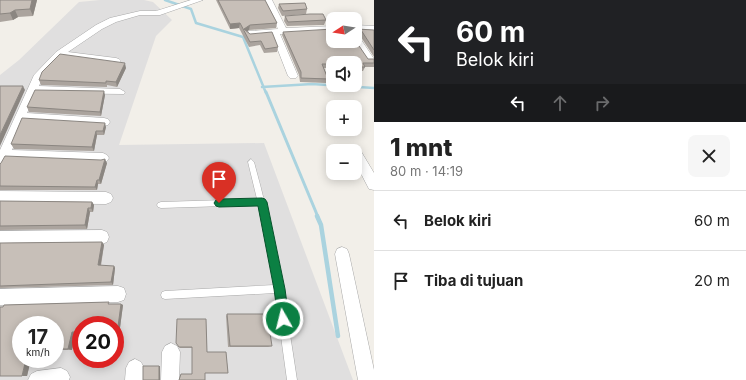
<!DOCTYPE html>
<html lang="id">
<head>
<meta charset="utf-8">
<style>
  body { margin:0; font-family:Inter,sans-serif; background:#f6f6f6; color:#222; height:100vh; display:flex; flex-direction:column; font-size:15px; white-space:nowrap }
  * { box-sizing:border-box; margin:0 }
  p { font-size:13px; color:#767676 }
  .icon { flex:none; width:22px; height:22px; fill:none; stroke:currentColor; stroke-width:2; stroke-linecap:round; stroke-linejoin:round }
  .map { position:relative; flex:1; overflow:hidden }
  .drawer { display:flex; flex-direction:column; background:#fff; width:372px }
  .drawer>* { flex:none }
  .banner { background:#202124; color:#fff; overflow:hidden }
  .needle { width:26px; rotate:258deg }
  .tools { position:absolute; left:326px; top:12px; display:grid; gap:8px }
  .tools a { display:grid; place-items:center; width:36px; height:36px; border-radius:8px; background:#fff; box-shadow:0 2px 10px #0003; font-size:20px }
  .speed { position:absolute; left:12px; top:316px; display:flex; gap:8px; font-size:20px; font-weight:700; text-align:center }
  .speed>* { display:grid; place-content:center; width:52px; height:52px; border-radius:50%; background:#fff; box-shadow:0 2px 10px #0003; line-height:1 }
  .speed small { font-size:10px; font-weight:400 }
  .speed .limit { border:6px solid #d22; background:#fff; color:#111 }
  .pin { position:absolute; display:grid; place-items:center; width:34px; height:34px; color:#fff; margin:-41px -17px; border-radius:50% 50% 50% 0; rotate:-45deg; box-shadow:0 0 4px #0007 }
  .pin .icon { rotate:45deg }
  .me { position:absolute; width:44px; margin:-22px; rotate:352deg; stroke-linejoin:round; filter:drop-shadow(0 0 3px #0008) }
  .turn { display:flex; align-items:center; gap:14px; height:84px; padding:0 16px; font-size:18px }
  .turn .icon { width:52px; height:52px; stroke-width:2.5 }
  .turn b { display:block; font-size:28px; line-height:34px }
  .lanes { display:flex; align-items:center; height:38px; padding:0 16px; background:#0003; justify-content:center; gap:20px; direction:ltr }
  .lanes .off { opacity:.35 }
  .round { display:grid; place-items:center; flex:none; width:42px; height:42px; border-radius:8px; background:#f6f6f6 }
  .head { display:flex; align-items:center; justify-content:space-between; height:68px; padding:0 16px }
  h1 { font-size:24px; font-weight:800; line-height:30px }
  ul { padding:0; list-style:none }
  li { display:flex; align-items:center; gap:12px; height:60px; padding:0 16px; border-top:1px solid #e0e0e0 }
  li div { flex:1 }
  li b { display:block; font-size:15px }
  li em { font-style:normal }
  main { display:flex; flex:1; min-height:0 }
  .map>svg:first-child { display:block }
  .residential { fill:#e0dfdf; fill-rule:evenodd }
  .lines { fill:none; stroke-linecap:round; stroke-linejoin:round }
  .stream-far2 { stroke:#aad3df; stroke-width:2.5 }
  .stream-far1 { stroke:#aad3df; stroke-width:3 }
  .stream { stroke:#aad3df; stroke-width:4.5 }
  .service-casing { stroke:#a9a9a9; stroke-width:1 }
  .minor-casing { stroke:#a9a9a9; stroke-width:1 }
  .service { fill:#fff; fill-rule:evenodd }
  .minor { fill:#fff; fill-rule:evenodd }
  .wall { fill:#aba49e }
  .shaded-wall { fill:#8b8681 }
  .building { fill:#c7bfb8; stroke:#8b8681 }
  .route { fill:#0b8043; stroke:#07532c }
</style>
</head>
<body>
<main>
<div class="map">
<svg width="374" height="380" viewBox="0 0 374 380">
  <rect width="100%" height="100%" fill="#f2efe9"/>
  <path class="residential" d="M100 0H144L153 2 172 20 156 36 119 145 264 143 353 380H0V75L19 60 79 2ZM21 325H55V359H21ZM81 325H115V359H81Z"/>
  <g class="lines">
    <path class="stream-far2" d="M165 0 191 9 196 23 243 37 266 93
      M262 87 312 84 374 88"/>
    <path class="stream-far1" d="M266 92 318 217"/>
    <path class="stream" d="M317 216 321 225 338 336"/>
    <defs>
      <path id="service" d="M251 159 254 162C274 233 286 306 297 380H287L275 293 165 299 162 298 161 295 162 292 165 291 274 285 258 205 161 208 158 207 157 205 158 203 161 202 257 199 248 162Z"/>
      <path id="minor" d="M191 0H203L160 15H140L116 22 102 29 68 52 116 58 119 59 121 61 119 63 61 57 43 76 39 86 120 89 125 92 124 94 36 93 27 113 104 118 108 119 110 122 108 125 104 126 24 121 12 150 103 153 107 155 109 158 107 161 103 163 8 159 4 166 0 168V150L34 75 56 52 96 25 110 18 140 11H156Z
        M264 0H272L286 28 333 26V32L280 34 298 76 296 78H290L288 76 272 35 249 37 245 34 249 31 278 29Z
        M355 25 374 26V32L355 31Z
        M355 34 358 35 374 59 372 61H366L364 59 353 41H355Z
        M355 146 359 148 374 173V190L369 189 355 162V151H349L351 148Z
        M0 191 106 192 111 194 113 198 111 202 106 204 0 203Z
        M102 230 107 232 109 237 107 242 102 244 0 245V231Z
        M342 247 347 249 349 254 374 370V380H358L335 254 337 249Z
        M118 286 124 288 126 294 124 300 118 302 0 305V289Z
        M171 343 177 346 180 352 179 380H161L162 352 165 346Z
        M135 359 141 362 144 368 143 380H125L126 368 129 362Z
        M61 368 67 371 70 377 69 380H28L31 374 37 371Z"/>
    </defs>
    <use href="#service" class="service-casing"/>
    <use href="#minor" class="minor-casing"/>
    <use href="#service" class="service"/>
    <use href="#minor" class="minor"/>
  </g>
  <path class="wall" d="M0 0H37L33 16 18 17 13 20 0 22Z
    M216 0H265L277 23 276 28 249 30 247 31 250 34 278 47 277 52 264 53 260 45 249 47 239 28 230 29Z
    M279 4 307 9 306 14 282 16 278 8Z
    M285 16 326 20 324 25 287 26 284 21Z
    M355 27 357 29 374 30V57L359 34 355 33Z
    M283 32 368 59H374V67H365L363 71H355V63H333V68H324L328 79 326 83 300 82 299 75 282 35Z
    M126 68 117 87 107 85V87L41 85 39 80Z
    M105 95 101 116 29 112 27 107Z
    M106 127 104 135H97L94 151 14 149 11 144Z
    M107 163 101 184H98L97 190H0V164Z
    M0 201 92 202 94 205 93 212H90L87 229 0 230Z
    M102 242 104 245 101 266H114L115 268 113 285 0 288V243Z
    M110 304H121L123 305 119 335H115V325H81V333H75L72 350H55V325H21V359H31L27 376 0 307Z
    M227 314 272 346 268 347H228L226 316Z
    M177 319H206L207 352H226L228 373H205V380H179L181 374H192V348H180L177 344Z"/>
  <path class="shaded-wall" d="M32 0H37L33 16 30 9Z
    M15 10 18 17 13 20 10 13Z
    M240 23 239 28 230 29V24Z
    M250 25 249 30 245 33 244 29Z
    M125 63 126 68 117 87 116 82Z
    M23 86 25 90 0 146V135Z
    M104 91 105 95 101 116 100 112Z
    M105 123 106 127 104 135 103 131Z
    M96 131 97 135 94 151 92 147Z
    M105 159 107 163 101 184 99 180Z
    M97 180 98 184 97 190 95 187Z
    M92 202 94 205 93 212 91 208Z
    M88 208 90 212 87 229 85 225Z
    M102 242 104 245 100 268 98 265Z
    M114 266 115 268 113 285 111 282Z
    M121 304 123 305 119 335 117 334Z
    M72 332 75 333 72 350 68 349Z
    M26 359H31L27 376H22Z
    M159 366H160V380H159Z"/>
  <path class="building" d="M0 0H32L30 9 15 10 10 13 0 14Z
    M218 0H265L277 23 250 25 244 29 250 34 272 32 278 47 265 49 261 41 250 42 240 23 230 24Z
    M305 3 307 9 283 11 279 4Z
    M310 14H323L326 20 288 22 285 16Z
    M355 27 357 29 374 30V50L361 30 356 29 355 33V28H356Z
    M333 29V41H355V40L368 59H374V63H363L365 67H355V63H333V64H322L328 79 301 78V72L283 32Z
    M60 54 125 63 116 82 106 81V83L39 80 42 72Z
    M0 86H23L0 135Z
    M35 90 104 91 100 112 27 107Z
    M22 118 105 123 103 131H96L92 147 11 144Z
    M5 156 101 160 105 159 99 180H97L95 187 0 186V164L1 163Z
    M0 201 92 202 91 208H88L85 225 0 226Z
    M102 242 98 265 114 266 111 282 0 286V243Z
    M109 302 108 304H121L117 334H115V325H81V332H72L68 349H55V325H21V359H26L22 376H0V307H3L4 305Z
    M227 314H267L272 346H230Z
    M177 319H206L207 352H226L228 373H205V380H179L181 374H192V347H179L176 343Z
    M143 366H159V380H143Z"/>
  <path class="route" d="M262 198 265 199 267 202 285 289 289 319 287 323 283 325 279 323 278 319 274 289 258 206 219 207 216 206 214 203 216 200 219 199Z"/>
</svg>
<div class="tools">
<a><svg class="needle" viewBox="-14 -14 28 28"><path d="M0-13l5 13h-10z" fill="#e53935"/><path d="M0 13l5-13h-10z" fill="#767676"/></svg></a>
<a><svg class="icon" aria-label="sound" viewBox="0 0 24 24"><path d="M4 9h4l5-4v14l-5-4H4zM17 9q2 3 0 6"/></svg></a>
<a>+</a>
<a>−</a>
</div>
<div class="speed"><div>17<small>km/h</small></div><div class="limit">20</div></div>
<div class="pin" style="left:219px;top:203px;background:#d93025"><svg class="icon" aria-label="arrive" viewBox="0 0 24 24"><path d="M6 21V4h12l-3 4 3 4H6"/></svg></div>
<svg class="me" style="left:283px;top:319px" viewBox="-20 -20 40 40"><circle r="17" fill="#0b8043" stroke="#fff" stroke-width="3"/><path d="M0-11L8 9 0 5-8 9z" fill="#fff"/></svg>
</div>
<section class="drawer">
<div class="banner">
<div class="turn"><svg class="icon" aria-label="left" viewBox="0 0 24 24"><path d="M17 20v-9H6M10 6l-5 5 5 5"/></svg><div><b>60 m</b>Belok kiri</div></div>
<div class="lanes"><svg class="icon" aria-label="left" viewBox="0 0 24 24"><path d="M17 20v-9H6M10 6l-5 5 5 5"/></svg><svg class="icon off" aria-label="ahead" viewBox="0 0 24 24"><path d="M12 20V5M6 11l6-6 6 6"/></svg><svg class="icon off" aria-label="right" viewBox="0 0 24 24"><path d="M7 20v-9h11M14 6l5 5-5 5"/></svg></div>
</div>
<div class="head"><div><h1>1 mnt</h1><p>80 m · 14:19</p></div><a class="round"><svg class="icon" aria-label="close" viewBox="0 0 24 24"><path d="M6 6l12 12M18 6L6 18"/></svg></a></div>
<ul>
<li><svg class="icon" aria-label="left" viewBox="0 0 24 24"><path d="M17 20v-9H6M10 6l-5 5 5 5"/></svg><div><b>Belok kiri</b></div><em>60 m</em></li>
<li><svg class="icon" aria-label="arrive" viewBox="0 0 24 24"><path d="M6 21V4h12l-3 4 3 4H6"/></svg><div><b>Tiba di tujuan</b></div><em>20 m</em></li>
</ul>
</section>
</main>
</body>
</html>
